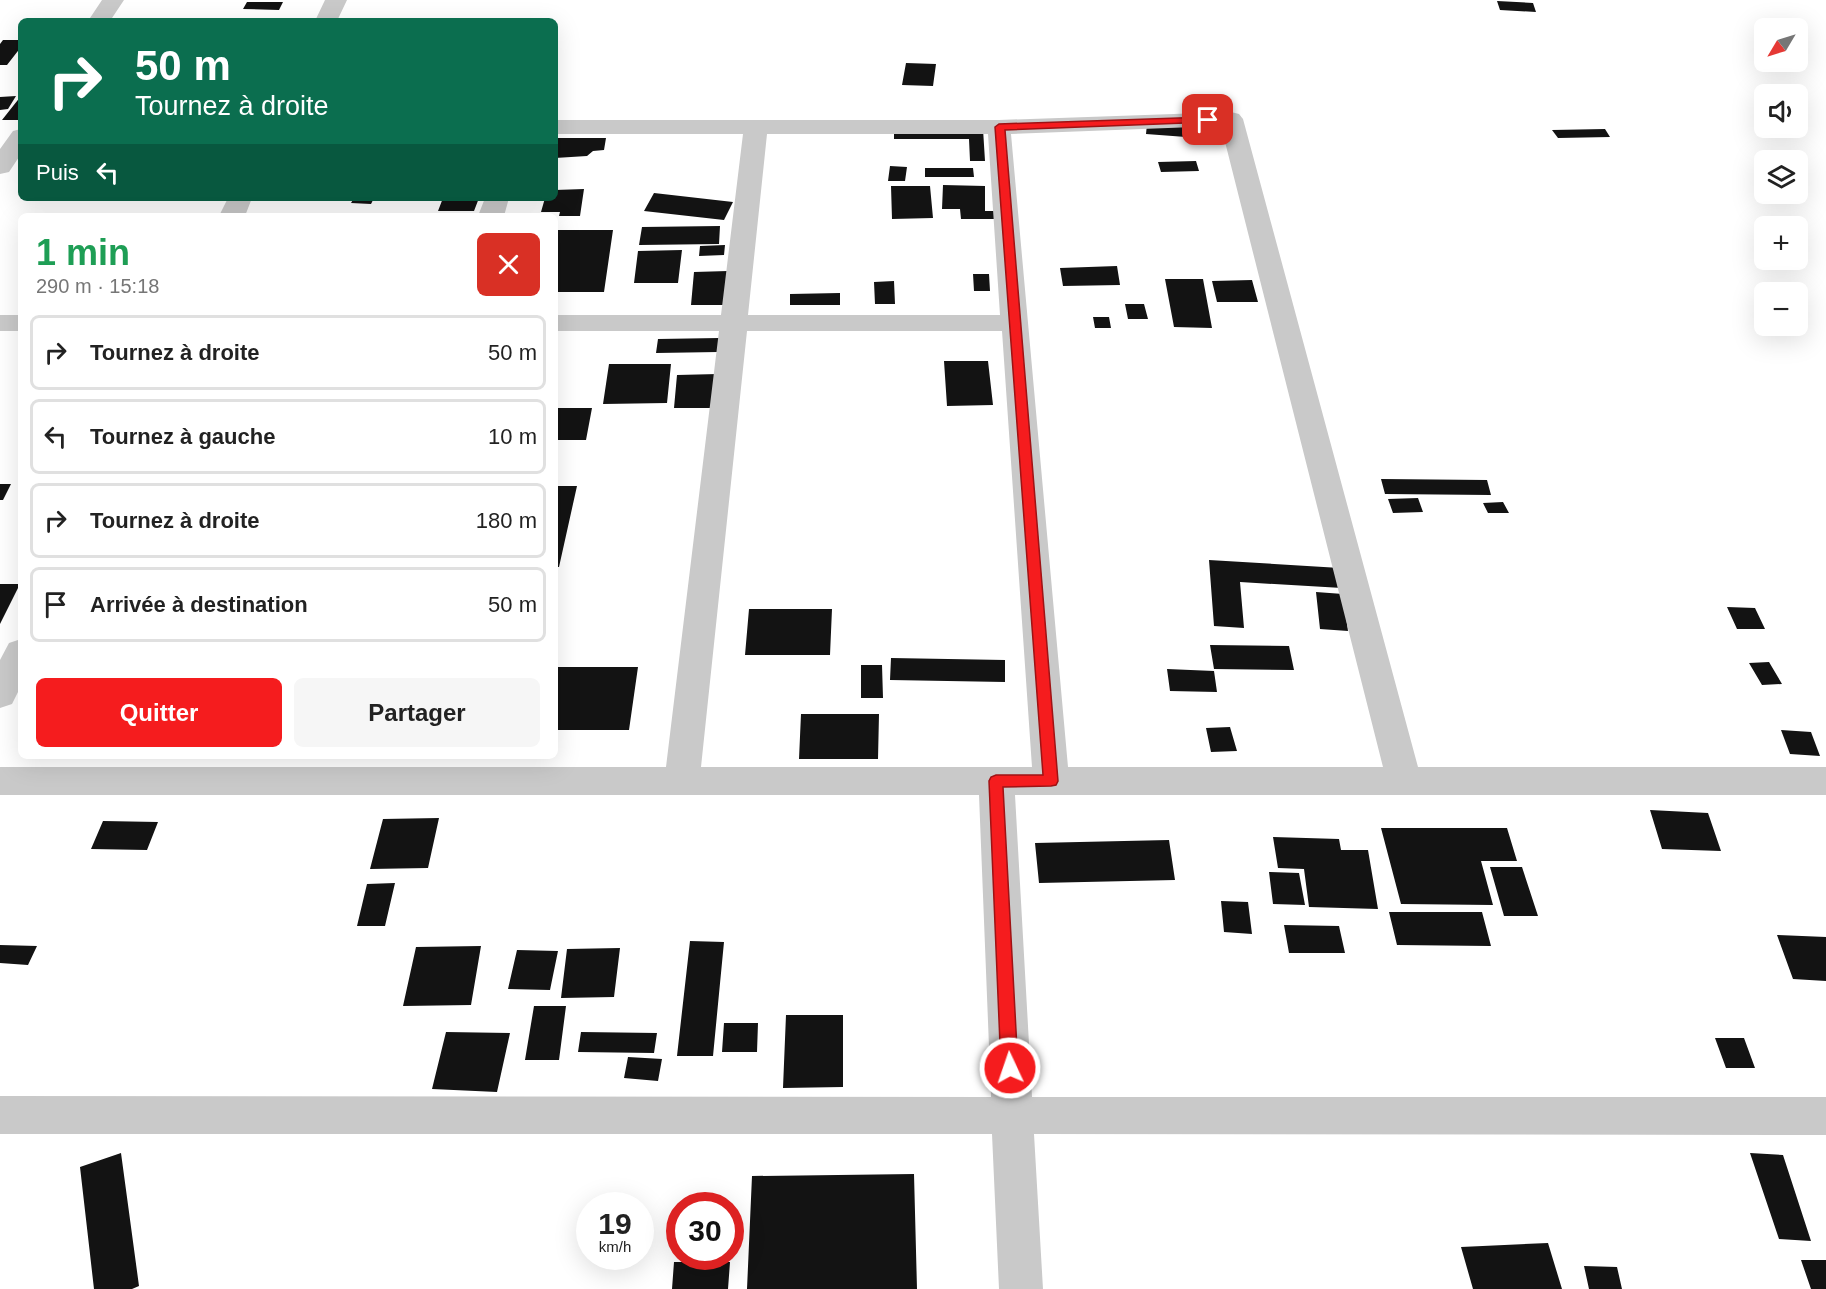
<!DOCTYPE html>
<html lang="fr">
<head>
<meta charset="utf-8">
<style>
  body { margin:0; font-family:Helvetica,sans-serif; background:#f6f6f6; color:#222; height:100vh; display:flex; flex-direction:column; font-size:22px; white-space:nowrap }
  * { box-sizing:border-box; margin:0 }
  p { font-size:20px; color:#767676 }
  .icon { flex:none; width:33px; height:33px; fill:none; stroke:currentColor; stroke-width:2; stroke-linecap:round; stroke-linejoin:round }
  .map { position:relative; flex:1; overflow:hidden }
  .panel { position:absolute; left:18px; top:213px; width:540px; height:546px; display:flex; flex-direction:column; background:#fff; border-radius:9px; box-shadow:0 6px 24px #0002 }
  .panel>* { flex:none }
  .guide { position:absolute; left:18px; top:18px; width:540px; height:183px; border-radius:9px; box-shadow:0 6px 24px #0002; background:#0b6e4f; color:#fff; overflow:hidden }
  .needle { width:39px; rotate:232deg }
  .fabs { position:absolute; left:1754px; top:18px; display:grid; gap:12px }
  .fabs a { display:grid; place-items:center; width:54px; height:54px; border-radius:9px; background:#fff; box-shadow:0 6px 24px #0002; font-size:30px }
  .speed { position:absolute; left:576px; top:1192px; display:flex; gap:12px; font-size:30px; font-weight:700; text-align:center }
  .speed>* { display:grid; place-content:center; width:78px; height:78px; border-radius:50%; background:#fff; box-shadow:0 6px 24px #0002; line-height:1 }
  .speed small { font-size:15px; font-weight:400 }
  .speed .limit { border:9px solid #d22; background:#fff; color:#111 }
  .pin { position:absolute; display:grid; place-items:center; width:51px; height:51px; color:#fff; margin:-26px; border-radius:12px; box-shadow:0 3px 9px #0006 }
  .me { position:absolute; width:66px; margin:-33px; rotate:357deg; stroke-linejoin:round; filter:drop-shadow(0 0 4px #0008) }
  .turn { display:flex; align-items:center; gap:21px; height:126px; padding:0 18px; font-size:27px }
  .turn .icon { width:78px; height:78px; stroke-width:2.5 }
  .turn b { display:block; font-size:42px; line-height:51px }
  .then { display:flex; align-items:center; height:57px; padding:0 18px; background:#0003; gap:12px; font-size:22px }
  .round { display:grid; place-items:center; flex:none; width:63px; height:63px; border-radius:9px; background:#f6f6f6 }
  .summary { display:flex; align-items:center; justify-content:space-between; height:102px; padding:0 18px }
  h1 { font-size:36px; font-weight:600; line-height:45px; color:#1e9e55 }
  .action { display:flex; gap:12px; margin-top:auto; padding:12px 18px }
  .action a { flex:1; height:69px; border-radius:9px; background:#f51c1e; color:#fff; font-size:24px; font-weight:600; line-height:69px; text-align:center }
  .action a+a { background:#f6f6f6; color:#222 }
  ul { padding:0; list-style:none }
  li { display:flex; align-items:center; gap:18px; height:75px; margin:0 12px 9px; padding:0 6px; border:3px solid #e0e0e0; border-radius:9px }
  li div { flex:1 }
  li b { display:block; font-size:22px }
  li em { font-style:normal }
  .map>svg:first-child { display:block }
  .building { fill:#131313 }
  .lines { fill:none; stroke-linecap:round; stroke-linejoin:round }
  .minor { fill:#c9c9c9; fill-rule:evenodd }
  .route { fill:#f51c1e; stroke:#9f1214; stroke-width:1.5 }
</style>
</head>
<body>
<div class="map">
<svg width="1826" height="1289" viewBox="0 0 1826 1289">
  <rect width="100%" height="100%" fill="#fff"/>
  <path class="building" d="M1497 1 1533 3 1536 12 1500 10Z
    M247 2H283L279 10 243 9Z
    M3 40H21V47L7 65H0V44Z
    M906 63 936 64 933 86 902 85Z
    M16 96 8 109 0 110V97Z
    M21 96V120H2Z
    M1147 124 1187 127 1186 137 1146 134Z
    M894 129H983L985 161H970L969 139H894Z
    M1605 129 1610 137 1558 138 1552 130Z
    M555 138H606L604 150 593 151 587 156 555 158Z
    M1196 161 1199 171 1161 172 1158 162Z
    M890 166 907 167 905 181H888Z
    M925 168H973L974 177H925Z
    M943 185 985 186V211H995V219H961L960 209H942Z
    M891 186H930L933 218 892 219Z
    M584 189 580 216H559L560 212H541L545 198H555V190Z
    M654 193 733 202 724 220 644 211Z
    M354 198H374L371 204 351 203Z
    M443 198H479L474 211H438Z
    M720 226 719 244 639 245 642 227Z
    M555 230H613L604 292H555Z
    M725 245 724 255 699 256 700 246Z
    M682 250 678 283H634L638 251Z
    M1117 266 1120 285 1063 286 1060 268Z
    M728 271 725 305H691L694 272Z
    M973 274H989L990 291H974Z
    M1165 279H1203L1212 328 1174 327Z
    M1252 280 1258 302H1217L1212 281Z
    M894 281 895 304H875L874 282Z
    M840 293V305H790V294Z
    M1125 304H1144L1148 319H1128Z
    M1093 317H1109L1111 328H1095Z
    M719 338 718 352 656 353 658 339Z
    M944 361H988L993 405 947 406Z
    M609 364H671L667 403 603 404Z
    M718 374 716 408H674L677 375Z
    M556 408H592L586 440H555Z
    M1381 479 1487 480 1491 495 1385 494Z
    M0 484H11L3 500H0Z
    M555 486H577L559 567H555Z
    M1418 498 1423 512 1393 513 1388 499Z
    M1503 502 1509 513H1488L1483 503Z
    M1209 560 1340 568 1342 588 1240 582 1244 628 1214 626Z
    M0 584H20L0 624Z
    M1316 592 1343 594 1348 631 1320 629Z
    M1727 607 1755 608 1765 629H1737Z
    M749 609H832L830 655H745Z
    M1210 645 1289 646 1294 670 1214 669Z
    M891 658 1005 660V682L890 680Z
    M1769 662 1782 684 1762 685 1749 663Z
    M861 665H882L883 698H861Z
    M555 667H638L629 730H555Z
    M1167 669 1214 671 1217 692 1170 691Z
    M801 714H879L878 759H799Z
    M1230 727 1237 751 1211 752 1206 728Z
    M1781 730 1811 732 1820 756 1790 754Z
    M1650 810 1708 813 1721 851 1662 849Z
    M439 818 428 868 370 869 383 819Z
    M103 821 158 822 147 850 91 849Z
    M1381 828H1507L1517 861H1481L1493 905 1401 904Z
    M1273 837 1339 839 1341 850H1368L1378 909 1309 907 1304 869 1278 868Z
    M1169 840 1175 880 1039 883 1035 843Z
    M1490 867H1522L1538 916H1504Z
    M1269 872 1299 873 1305 905 1273 904Z
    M395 883 385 926H357L367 884Z
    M1221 901 1248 902 1252 934 1224 932Z
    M1389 912H1482L1491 946 1397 945Z
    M1284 925 1339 926 1345 953H1289Z
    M1777 935 1826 937V981L1793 979Z
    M690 941 724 942 713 1056H677Z
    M0 945 37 946 28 965 0 963Z
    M481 946 471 1005 403 1006 416 947Z
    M620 948 614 997 561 998 567 949Z
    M517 950 558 951 550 990 508 989Z
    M534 1006H566L559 1060H525Z
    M786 1015H843V1087L783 1088Z
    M724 1023H758L757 1052H722Z
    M446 1032 510 1033 497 1092 432 1089Z
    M581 1032 657 1033 654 1053 578 1052Z
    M1715 1038H1744L1755 1068H1726Z
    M628 1057 662 1059 658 1081 624 1078Z
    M121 1153 139 1286 132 1289H94L80 1167Z
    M1750 1153 1783 1155 1811 1241 1779 1239Z
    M914 1174 917 1289H747L752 1176Z
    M1548 1243 1562 1289H1473L1461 1247Z
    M1801 1260H1826V1289H1811Z
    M674 1262H730L728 1289H672Z
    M1584 1266 1617 1267 1622 1289H1589Z"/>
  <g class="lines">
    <path class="minor" d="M102 0H124L110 21H88Z
      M325 0H347L337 21H315Z
      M1231 112 1239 114 1243 119 1418 767H1826V795H1015L1032 1097H1826V1135L1034 1134 1043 1289H999L992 1134H0V1096L991 1097 979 795H0V767H666L719 331H555V315H721L743 134H555V120H999ZM1221 126 1383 767H1068L1011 134ZM767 134H988L1000 315H748ZM747 331H1002L1032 767H701Z
      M21 129V154L9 172 0 174V149L13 131Z
      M228 198H252L245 216H219Z
      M485 198H509L504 216H478Z
      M0 315H21V331H0Z
      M21 639V686L12 704 0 708V660L9 643Z"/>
  </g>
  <path class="route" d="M1208 117 1212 120 1211 122 1005 130 1058 781 1056 785 1051 786 1003 787 1018 1068 1016 1073 1010 1075 1004 1073 1001 1068 989 781 991 777 996 775H1043L995 127 999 124Z"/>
</svg>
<div class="fabs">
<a><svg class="needle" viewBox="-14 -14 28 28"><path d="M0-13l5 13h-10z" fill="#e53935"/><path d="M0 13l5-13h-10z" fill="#767676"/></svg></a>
<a><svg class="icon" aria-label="sound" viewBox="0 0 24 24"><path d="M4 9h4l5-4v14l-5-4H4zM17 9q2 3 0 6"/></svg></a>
<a><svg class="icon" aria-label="layers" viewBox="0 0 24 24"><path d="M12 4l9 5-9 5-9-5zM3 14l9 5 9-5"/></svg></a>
<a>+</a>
<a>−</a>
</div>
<div class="speed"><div>19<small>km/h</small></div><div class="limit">30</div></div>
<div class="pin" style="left:1208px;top:120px;background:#d93025"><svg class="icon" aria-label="arrive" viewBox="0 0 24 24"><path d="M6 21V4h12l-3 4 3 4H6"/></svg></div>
<svg class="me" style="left:1010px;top:1068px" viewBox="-20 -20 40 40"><circle r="17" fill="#f51c1e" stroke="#fff" stroke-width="3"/><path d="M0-11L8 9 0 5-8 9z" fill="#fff"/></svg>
<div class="guide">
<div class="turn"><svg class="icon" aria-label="right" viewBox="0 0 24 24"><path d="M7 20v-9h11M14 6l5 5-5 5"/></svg><div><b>50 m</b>Tournez à droite</div></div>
<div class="then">Puis<svg class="icon" aria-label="left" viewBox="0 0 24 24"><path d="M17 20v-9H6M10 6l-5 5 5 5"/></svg></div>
</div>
<section class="panel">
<div class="summary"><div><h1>1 min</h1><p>290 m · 15:18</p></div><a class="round" style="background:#d93025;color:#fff"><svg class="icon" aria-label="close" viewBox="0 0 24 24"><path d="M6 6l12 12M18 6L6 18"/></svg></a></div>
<ul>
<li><svg class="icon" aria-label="right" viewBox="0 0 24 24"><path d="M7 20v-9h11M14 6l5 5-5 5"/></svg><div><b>Tournez à droite</b></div><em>50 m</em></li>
<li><svg class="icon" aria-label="left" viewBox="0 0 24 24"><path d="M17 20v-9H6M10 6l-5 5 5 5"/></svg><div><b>Tournez à gauche</b></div><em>10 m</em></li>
<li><svg class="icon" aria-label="right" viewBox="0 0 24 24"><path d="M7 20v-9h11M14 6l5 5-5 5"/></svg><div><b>Tournez à droite</b></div><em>180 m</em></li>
<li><svg class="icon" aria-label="arrive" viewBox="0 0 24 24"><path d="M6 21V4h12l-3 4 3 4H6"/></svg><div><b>Arrivée à destination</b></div><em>50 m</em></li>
</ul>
<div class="action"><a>Quitter</a><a>Partager</a></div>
</section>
</div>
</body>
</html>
